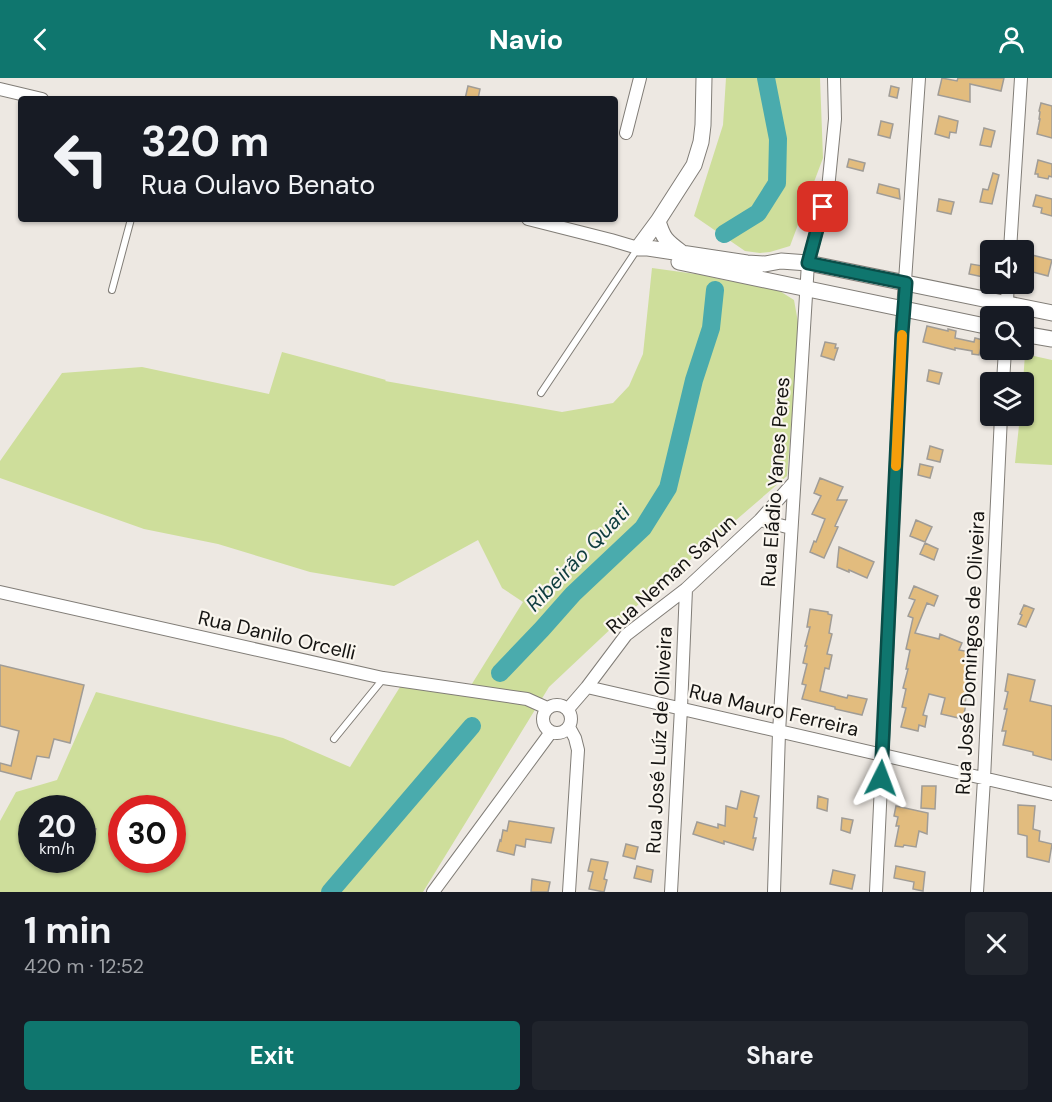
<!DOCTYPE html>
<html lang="en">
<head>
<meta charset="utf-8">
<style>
  body { margin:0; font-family:"DM Sans",sans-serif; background:#20242c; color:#f1f3f6; height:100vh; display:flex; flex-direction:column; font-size:22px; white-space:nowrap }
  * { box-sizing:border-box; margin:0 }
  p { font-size:20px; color:#9ea1a6 }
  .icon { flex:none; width:33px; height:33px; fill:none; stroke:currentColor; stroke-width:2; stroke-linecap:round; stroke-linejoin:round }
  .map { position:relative; height:814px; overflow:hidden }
  .panel { display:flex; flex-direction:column; background:#171b24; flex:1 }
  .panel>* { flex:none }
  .guide { position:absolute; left:18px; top:18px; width:600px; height:126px; border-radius:6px; box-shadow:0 2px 4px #0004; background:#171b24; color:#f1f3f6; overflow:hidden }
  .buttons { position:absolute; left:980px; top:162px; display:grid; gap:12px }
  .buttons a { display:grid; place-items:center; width:54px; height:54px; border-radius:6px; background:#171b24; box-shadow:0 2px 4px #0004; font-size:30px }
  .speed { position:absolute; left:18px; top:717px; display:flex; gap:12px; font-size:30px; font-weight:700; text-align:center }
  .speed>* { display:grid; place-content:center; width:78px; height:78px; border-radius:50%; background:#171b24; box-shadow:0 2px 4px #0004; line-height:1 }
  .speed small { font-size:15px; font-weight:400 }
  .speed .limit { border:9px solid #d22; background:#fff; color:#111 }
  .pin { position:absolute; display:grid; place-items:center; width:51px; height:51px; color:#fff; margin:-26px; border-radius:12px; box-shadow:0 3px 9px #0006 }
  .me { position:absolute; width:66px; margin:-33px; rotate:3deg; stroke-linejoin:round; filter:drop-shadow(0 0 4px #0008) }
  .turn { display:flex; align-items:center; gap:21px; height:126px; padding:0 24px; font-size:27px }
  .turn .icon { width:78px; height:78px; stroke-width:2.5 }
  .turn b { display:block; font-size:42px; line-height:51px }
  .round { display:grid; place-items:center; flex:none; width:63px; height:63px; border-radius:6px; background:#20242c }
  .summary { display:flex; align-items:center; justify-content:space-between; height:102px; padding:0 24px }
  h1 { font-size:36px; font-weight:700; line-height:45px }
  .button { display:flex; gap:12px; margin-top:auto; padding:12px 24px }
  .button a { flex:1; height:69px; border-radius:6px; background:#0f766e; color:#fff; font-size:24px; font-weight:700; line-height:69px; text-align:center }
  .button a+a { background:#20242c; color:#f1f3f6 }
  header { display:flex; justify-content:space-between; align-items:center; height:78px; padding:0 24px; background:#0f766e; color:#fff; font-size:27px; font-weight:700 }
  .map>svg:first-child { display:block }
  .green { fill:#cede9b; fill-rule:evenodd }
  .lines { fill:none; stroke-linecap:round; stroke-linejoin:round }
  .river { stroke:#4aabad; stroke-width:18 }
  .building { fill:#e2bc7e; stroke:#a09c96; stroke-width:1.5 }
  .service-casing { stroke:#817d77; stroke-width:8 }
  .minor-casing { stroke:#817d77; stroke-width:14 }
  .tertiary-casing { stroke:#817d77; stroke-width:17 }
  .service { stroke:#fff; stroke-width:6 }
  .minor { stroke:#fff; stroke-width:12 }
  .tertiary { stroke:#fff; stroke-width:15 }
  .route-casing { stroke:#0a4d48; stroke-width:15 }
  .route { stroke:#0f766e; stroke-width:10 }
  .slow { stroke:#f59e0b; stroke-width:10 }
  .labels { text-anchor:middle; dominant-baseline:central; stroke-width:4.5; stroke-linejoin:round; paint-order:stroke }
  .street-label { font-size:20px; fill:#151412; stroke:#faf6ef }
  .water-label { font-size:21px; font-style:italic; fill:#0f3d3e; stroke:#faf6ef }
</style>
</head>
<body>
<header><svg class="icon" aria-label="back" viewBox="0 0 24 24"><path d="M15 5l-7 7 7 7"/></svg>Navio<svg class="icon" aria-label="person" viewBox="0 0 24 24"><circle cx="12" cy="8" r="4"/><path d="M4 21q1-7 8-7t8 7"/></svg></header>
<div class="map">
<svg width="1052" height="814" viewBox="0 0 1052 814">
  <rect width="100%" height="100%" fill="#ede8e2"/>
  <path class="green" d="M726 0H820L823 80 790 168 770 174 760 175 745 173 694 138 723 47Z
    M652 190 703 197 724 202 775 210 794 222 799 250 787 398 617 545 549 609 423 814H0V743L16 714 57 702 96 614 283 660 350 689 405 601 465 617 523 524 502 510 478 462 394 508 310 494 218 466 144 451 0 400V383L62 295 142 289 269 316 282 274 386 302 385 303 562 334 613 325 629 308 643 276ZM32 730H82V782H32ZM122 730H172V782H122Z
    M1025 276 1052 282V387L1015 385 1020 338H1023V304Z"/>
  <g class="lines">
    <path class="river" d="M724 156 758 135 777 105 778 61 766 0
      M500 595 542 551 573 516 643 450 668 410 694 302 711 250 715 212
      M330 814 472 648"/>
  </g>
  <path class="building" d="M942 0 957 3 958 0H1004L1001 13 970 6V24L938 17Z
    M468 8 480 11 478 21H465Z
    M891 8 899 10 897 20 889 18Z
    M1041 25 1052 28V60L1037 56 1040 41H1039L1040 34 1039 33Z
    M939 38 958 43 956 55 950 54 949 60 935 56Z
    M881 43 893 46 890 60 878 57Z
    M984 50 995 53 991 69 980 67Z
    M849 81 865 85 863 93 847 89Z
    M1038 82 1052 86V99L1049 98 1048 101 1038 99V96H1035Z
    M993 95 999 97 992 126 980 124 983 111 988 112Z
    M879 106 899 111 900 121 877 115Z
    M1036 117 1052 121V138L1041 135 1042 130 1033 128Z
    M939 121 954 124 951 136 937 133Z
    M987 171 994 172H990V189L988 200 969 196 971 186 982 188Z
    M1032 177 1052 182 1048 198 1029 193Z
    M927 248 948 253V251L956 253 955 260 974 264 975 260 983 262 979 277 972 276V273L955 270V272L923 264Z
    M825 264 836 266 835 270H838L834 282 821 278Z
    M929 292 942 295 939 306 927 303Z
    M930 368 943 372 940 384 927 381Z
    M920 386 933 389 930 400 918 397Z
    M820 400 843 409 837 422H847L835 448 838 449 824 480 810 474 814 463 816 464 825 441 812 436 821 418 814 415Z
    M916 442 932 449 925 464 910 458Z
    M925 465 938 471 934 482 920 476Z
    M839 469 874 484 867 500 849 492V494L837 489Z
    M914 508 938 518 934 528 927 525 915 555 939 561 940 556 962 565 959 572 970 574 969 577 977 578 975 587 970 586 966 604 969 605 965 625 966 626 963 641 941 636 945 620 929 616 923 637 927 638 925 649 919 647 918 653 901 649 906 630 902 629 906 611 903 610 908 591H906L910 572 906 571 913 540 908 538 915 522 909 520Z
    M1024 527 1034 531 1026 549 1018 546 1022 537 1020 536Z
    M810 531 828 534V536L832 537 829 555 832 556 827 576 832 577 829 591 825 590 820 613 847 620 848 617 867 621 862 637 835 631V629L802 621 806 607 802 606 807 586 803 585 807 568H805L810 549H807Z
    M0 587 84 607 70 665 54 661 49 680 37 678 31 701 0 693V685L11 688 19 653 0 648Z
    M1008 596 1035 602 1030 623 1052 628V682L1033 677V674L1003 667 1006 653H1002L1007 631H1004L1008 614 1005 613Z
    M922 708H936L935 731 921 730Z
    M741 713 759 718 754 739 757 740 753 760H756L753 772 724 763V766L693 756 697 744 718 750V746L725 748 726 728 737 731Z
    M818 718 828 721 827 733 817 730Z
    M1018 727 1035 728 1033 751 1040 753 1039 763 1052 766 1049 784 1027 779V758L1018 756Z
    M896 728 928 735 927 756 919 753 916 769 904 767 903 769 895 768 899 748H896L898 739 894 738Z
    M842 740 853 742 850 755 841 752Z
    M509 743 554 750 551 765 526 761 525 769 516 767 514 777 497 773 500 762 501 763 503 752 507 753Z
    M85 746 96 751 89 767 82 764V752Z
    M626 766 638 769 635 781 623 778Z
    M591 781 608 784 604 801 607 802 604 814 589 811 593 794 588 793Z
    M637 788 653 792 651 804 634 800Z
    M896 788 925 794 923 813 913 811 914 804 894 800Z
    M833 792 855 797 852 811 830 806Z
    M532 801 550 804 548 814H531Z"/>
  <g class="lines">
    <defs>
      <path id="service" d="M112 212 131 141
        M541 315 638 170
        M334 661 383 601"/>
      <path id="minor" d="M0 11 42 21
        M626 55 640 0
        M528 141 611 162 638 170
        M1010 172 1021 0
        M1006 238 1008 206
        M1003 304 1005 272
        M760 442 791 450
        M0 514 383 600 527 621 547 630
        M587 609 626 557 686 511 760 442 794 404
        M543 641a14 14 0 1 1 28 0a14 14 0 1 1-28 0Z
        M568 631 587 609 1052 716
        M569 649 575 660 578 672 569 814
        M433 814 551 654
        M671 814 681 630 686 511
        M774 814 779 654 808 185 828 111 835 41 834 0
        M876 814 903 232 919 0
        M977 814 984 701 1001 338"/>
      <path id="tertiary" d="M658 143C663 160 666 163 681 174
        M638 170H648L747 185 765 186 781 183 808 185 1052 235
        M638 170 658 143 694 87 701 64 703 47 704 0
        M679 184 990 249
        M1023 256 1052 261"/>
    </defs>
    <use href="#service" class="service-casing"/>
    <use href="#minor" class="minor-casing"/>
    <use href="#tertiary" class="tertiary-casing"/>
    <use href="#service" class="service"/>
    <use href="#minor" class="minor"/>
    <use href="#tertiary" class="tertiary"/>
  </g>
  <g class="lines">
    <defs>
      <path id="route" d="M823 129 808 185 906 205 902 255 881 700"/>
    </defs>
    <use href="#route" class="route-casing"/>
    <use href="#route" class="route"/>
    <path class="slow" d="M896 388 902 257"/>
  </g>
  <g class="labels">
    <g class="street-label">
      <text transform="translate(775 404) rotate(-86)">Rua Eládio Yanes Peres</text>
      <text transform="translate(671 496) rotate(-42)">Rua Neman Sayun</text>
      <text transform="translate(277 557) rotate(13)">Rua Danilo Orcelli</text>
      <text transform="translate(970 575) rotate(-87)">Rua José Domingos de Oliveira</text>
      <text transform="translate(774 632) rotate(13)">Rua Mauro Ferreira</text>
      <text transform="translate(659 662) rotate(-87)">Rua José Luíz de Oliveira</text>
    </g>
    <g class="water-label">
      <text transform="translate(578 480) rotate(-46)">Ribeirão Quati</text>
    </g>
  </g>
</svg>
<div class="buttons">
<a><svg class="icon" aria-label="sound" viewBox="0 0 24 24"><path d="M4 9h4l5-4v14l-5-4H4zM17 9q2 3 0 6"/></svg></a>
<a><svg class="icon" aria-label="search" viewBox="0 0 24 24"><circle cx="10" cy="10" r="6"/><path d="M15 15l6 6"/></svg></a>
<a><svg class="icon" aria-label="layers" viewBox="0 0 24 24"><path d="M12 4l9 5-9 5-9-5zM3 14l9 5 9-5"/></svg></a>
</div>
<div class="speed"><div>20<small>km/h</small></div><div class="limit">30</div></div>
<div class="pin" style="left:823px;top:129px;background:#d93025"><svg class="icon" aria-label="arrive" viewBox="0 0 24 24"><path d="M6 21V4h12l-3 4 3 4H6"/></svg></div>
<svg class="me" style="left:881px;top:700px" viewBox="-20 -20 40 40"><path d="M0-17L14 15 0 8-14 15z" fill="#0f766e" stroke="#fff" stroke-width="4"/></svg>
<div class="guide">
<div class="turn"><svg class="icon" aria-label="left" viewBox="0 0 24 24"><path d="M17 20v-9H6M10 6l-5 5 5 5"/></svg><div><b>320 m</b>Rua Oulavo Benato</div></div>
</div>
</div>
<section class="panel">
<div class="summary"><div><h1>1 min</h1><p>420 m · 12:52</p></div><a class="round"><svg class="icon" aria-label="close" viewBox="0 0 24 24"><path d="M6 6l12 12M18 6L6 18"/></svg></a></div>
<div class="button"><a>Exit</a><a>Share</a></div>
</section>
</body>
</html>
